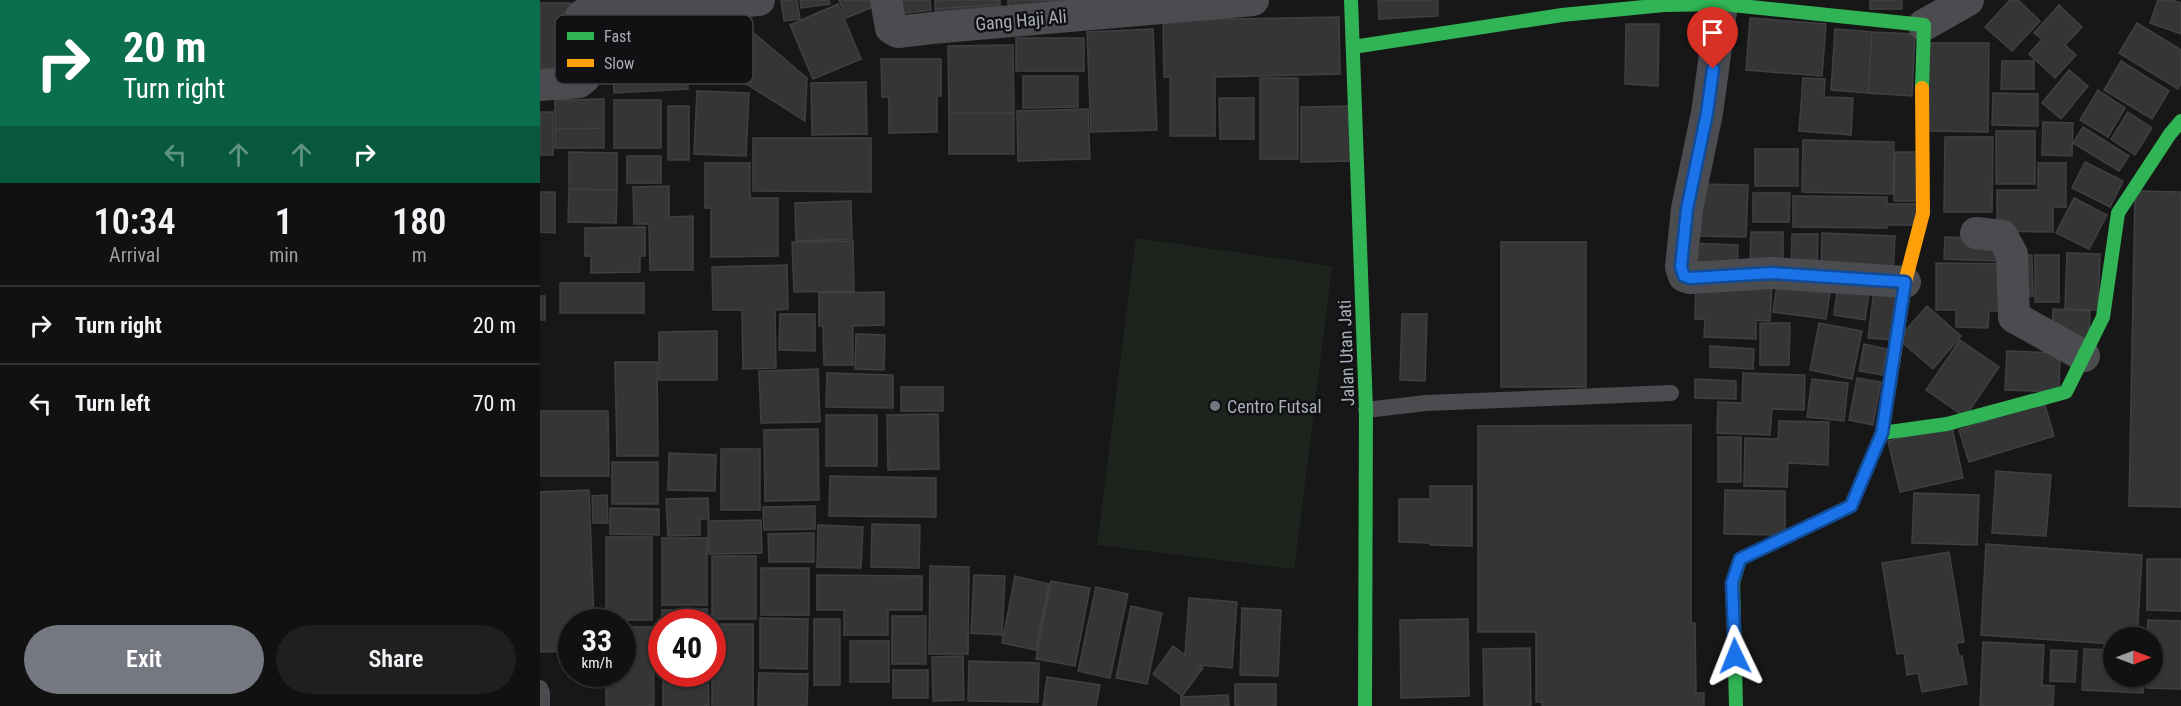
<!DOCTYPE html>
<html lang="en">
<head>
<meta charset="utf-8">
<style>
  body { margin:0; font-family:"Roboto Condensed",sans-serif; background:#1e1f1f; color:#f1f3f6; height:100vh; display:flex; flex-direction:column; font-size:22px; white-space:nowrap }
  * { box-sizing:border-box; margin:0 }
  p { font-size:20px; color:#9c9d9f }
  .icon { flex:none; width:33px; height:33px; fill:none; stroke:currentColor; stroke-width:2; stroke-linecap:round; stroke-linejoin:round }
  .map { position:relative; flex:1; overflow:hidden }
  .panel { display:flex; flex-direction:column; background:#111; width:540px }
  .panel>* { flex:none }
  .guide { background:#0b6e4f; color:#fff; overflow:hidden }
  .needle { width:39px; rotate:90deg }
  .fabs { position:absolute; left:1563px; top:627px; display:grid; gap:12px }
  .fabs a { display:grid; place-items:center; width:60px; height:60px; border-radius:50%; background:#111; box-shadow:0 2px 4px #0004,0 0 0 2px #303131; font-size:30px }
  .speed { position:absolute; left:18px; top:609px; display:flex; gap:12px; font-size:30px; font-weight:700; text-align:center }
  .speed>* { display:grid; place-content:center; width:78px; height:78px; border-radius:50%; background:#111; box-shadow:0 2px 4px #0004,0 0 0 2px #303131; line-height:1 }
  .speed small { font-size:15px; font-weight:400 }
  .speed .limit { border:9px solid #d22; background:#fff; color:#111 }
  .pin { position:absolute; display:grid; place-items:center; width:51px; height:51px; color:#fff; margin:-62px -26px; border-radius:50% 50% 50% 0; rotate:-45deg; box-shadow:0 0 6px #0007 }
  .pin .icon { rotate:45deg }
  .me { position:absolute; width:66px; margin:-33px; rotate:358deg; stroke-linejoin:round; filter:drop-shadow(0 0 4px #0008) }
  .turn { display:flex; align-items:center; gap:21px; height:126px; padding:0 24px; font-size:27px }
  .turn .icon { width:78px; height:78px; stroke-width:2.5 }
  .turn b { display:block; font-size:42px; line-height:51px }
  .lanes { display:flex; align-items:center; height:57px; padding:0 24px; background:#0003; justify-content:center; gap:30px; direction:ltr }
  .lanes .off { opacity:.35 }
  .eta { display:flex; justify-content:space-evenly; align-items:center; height:102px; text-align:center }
  .eta b { font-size:36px; font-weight:600; line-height:42px }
  .button { display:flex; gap:12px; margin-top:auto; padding:12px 24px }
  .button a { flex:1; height:69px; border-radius:36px; background:#757880; color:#fff; font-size:24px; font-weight:600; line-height:69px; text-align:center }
  .button a+a { background:#1e1f1f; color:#f1f3f6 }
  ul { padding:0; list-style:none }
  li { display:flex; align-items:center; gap:18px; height:78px; padding:0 24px; border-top:2px solid #303131 }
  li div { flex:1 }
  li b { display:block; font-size:22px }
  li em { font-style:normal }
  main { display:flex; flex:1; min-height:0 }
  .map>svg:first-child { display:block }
  .green { fill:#1d241e }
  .building { fill:#353536; stroke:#3f4043; stroke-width:1.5 }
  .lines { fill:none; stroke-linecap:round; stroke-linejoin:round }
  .lane { stroke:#4b4c50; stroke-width:16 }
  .street { stroke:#4b4c50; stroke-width:32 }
  .fast { stroke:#30b455; stroke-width:14 }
  .slow { stroke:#ff9f0a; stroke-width:14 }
  .route-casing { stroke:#114b97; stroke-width:15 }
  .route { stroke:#1a73e8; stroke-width:10 }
  .poi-dot { fill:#757880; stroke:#111113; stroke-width:2 }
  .labels { text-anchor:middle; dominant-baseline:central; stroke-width:5; stroke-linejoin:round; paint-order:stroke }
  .street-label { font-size:18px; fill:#a8adb8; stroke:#111113 }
  .poi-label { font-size:18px; fill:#a8adb8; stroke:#111113; text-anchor:start }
  .key { fill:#111113; stroke:#3e4045; stroke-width:1.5 }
  .key-label { font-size:16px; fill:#a8adb8 }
</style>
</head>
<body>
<main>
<section class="panel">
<div class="guide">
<div class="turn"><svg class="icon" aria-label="right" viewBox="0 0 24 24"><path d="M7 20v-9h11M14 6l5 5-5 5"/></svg><div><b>20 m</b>Turn right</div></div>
<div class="lanes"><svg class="icon off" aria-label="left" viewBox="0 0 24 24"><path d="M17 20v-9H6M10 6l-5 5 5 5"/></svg><svg class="icon off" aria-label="ahead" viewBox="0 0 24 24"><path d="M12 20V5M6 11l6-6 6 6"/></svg><svg class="icon off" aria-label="ahead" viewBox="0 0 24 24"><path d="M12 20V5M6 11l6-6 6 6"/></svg><svg class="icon" aria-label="right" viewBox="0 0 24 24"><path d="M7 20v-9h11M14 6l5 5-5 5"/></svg></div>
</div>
<div class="eta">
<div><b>10:34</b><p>Arrival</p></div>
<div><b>1</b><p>min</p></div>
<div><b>180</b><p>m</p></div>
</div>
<ul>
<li><svg class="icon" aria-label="right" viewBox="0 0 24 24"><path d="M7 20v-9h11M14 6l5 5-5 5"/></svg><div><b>Turn right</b></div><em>20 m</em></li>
<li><svg class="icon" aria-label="left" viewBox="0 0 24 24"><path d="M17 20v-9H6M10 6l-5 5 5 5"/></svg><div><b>Turn left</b></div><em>70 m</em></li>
</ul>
<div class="button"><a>Exit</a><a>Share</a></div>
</section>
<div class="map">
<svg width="1641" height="706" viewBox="0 0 1641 706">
  <rect width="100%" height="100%" fill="#171717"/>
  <path class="green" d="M596 238 792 266 754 569 557 545Z"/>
  <path class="building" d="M241 0H257L260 19 244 21Z
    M260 0H289L290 4 261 8Z
    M299 0H333V7L306 18Z
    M356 0H390L391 10 358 14Z
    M395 0H460V4L395 9Z
    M468 0H529L528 11 468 15Z
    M838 0H898V16L839 19Z
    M1330 0H1362V9H1330Z
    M1470 0H1478L1500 21 1472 51 1445 27Z
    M1618 0H1631L1641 3V34L1610 23Z
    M0 3H30V44L37 79H0Z
    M298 4 321 59 273 79 250 25Z
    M460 4 461 18 399 24 395 9Z
    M1519 5 1542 27 1525 45 1536 55 1515 78 1489 54 1502 39 1494 33Z
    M145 11 149 66H147L148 89 74 93 73 70 53 72 49 18Z
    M196 14 200 80 153 82 150 17Z
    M799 17 800 74 675 77V136H630V77H624L623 20Z
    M1210 18 1286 24 1282 76 1206 70Z
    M1597 23 1641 50V83L1638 89 1579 53Z
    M203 24 267 78 265 121 205 83Z
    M1086 24H1119L1118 86 1085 84Z
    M613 29 617 130 551 132 547 32Z
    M1295 29 1332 32 1328 93 1291 90Z
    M1332 32 1375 34 1372 96 1328 93Z
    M476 38H544V71H476Z
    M1387 43H1449L1448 132 1386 131Z
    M473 45 474 113H409L408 46Z
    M341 59H401V96H397V132L349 133V97H342Z
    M1462 61H1494V89H1461Z
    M1581 61 1629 91 1612 119 1564 90Z
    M1529 70 1548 86 1521 119 1502 103Z
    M483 76H538V107L483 108Z
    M720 78H758V159H720Z
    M1263 78 1285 79 1284 97 1313 98 1311 135 1259 131Z
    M326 82 327 134 272 135 271 83Z
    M1558 90 1585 108 1568 137 1540 120Z
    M157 91 209 93 206 156 154 154Z
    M1453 93 1498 94V126L1452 125Z
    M679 98H714V139H680Z
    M64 99V128L15 129V100Z
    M74 100H121V148H74Z
    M128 106H149V160H128Z
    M815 106 816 161 761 162V107Z
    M548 109 550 159 478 161 477 111Z
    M0 112H13V155H0Z
    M1588 112 1612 128 1595 155 1571 139Z
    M409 113H474V154H409Z
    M1503 122 1533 123 1532 156 1502 155Z
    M1543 127 1589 156 1579 171 1533 143Z
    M64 128V148H15V129Z
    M1456 131H1495V184H1456Z
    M1405 137H1453L1452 212H1404Z
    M213 138H331V192L213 191Z
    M1263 140 1354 142 1353 194 1262 192Z
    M1215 149H1258V186H1215Z
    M29 152 77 153V190L29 189Z
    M1355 152H1381L1380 201H1354Z
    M87 156H121V183H87Z
    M1545 162 1583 181 1570 207 1532 188Z
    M165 163H210V198H238V256L171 257V208H165Z
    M1498 163H1526V207H1513V232L1457 231V190H1498Z
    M1159 184 1208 185 1206 237 1158 236Z
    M129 186V217L153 216V270H110L109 224H94L93 187Z
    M29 189 77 190 76 223 28 222Z
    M1595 191 1641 192V507L1589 506Z
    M0 192H15V233L0 232Z
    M1213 193H1250L1249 222H1213Z
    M1253 196 1347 197V204H1378V225H1347V228L1253 227Z
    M1534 198 1567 215 1549 249 1516 233Z
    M311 201 312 239 256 241 255 203Z
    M105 227V256H100V272L51 273V256H45V228Z
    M1211 232H1243V265H1210Z
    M1282 233 1355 236 1353 273 1281 270Z
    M1252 234H1278L1277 270H1251Z
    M1405 237 1459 239 1458 261 1404 259Z
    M313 241 314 291 254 292 252 242Z
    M961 242H1046V387H961Z
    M1149 243 1198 245 1197 273 1148 271Z
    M1527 253 1560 254 1558 310 1525 309Z
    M1492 255 1493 296H1476L1475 256Z
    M1495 255H1519V302H1495Z
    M1396 263 1469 264 1468 311H1449L1448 328 1416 327V310H1396Z
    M247 265 248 309 235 310 236 368 203 369 202 310H173L172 267Z
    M1238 278 1291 285 1286 319 1233 312Z
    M1156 282 1232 283 1230 321 1216 320V339L1164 337 1165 319H1155Z
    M20 283H104V313H20Z
    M1298 283 1330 287 1325 320 1294 315Z
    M1334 290 1357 293 1352 340 1328 338Z
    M344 292V325L313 326V365H284L283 326H279V293Z
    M0 296H5V320H0Z
    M1387 306 1421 336 1393 369 1358 339Z
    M1513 309 1550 311 1549 340 1512 338Z
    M240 314H275V351L239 350Z
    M862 314H887L885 381 860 380Z
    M1220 323H1250L1249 365H1220Z
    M1279 323 1322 331 1312 379 1270 370Z
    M177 331V380H119V332Z
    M316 334 345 335 344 370 315 369Z
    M1420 340 1459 367 1425 417 1386 390Z
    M1324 344 1347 349 1342 375 1319 371Z
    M1170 346 1214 349 1213 369 1170 367Z
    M1467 351 1520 353 1519 392 1465 390Z
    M75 362H117L118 456H77Z
    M278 369 280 422 221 423 219 371Z
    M287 373 353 375V408L286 407Z
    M1203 373 1265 375 1264 410 1232 409 1230 435 1177 433 1178 402 1202 403Z
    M1317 378 1341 382 1333 425 1309 420Z
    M1155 379 1196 381V399L1155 398Z
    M1272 379 1308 383 1304 421 1267 417Z
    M361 387H403V411H361Z
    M1504 402 1514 436 1429 462 1419 430Z
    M0 411H68L69 476H0Z
    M398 414 399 469 348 470 347 415Z
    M286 415H337V466H286Z
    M1239 421 1289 422 1288 465 1248 463 1247 487 1204 486 1205 438 1238 439Z
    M1151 425V623H1155L1156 693H1164V706H1002V702H996V632H938V426Z
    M1412 427 1423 478 1360 492 1348 441Z
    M278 429 279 500 225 501 224 430Z
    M1178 437H1201V482H1178Z
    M181 449H220V510H181Z
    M129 453 176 455 175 491 128 490Z
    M72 462H118V504H72Z
    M1456 471 1511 475 1506 536 1452 533Z
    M290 476 396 478V517L289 516Z
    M890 486H932V546L890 545V543L859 542V499H890Z
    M49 490 54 622H32V651L0 652V492Z
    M1185 490 1245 491V535L1184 534Z
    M1374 493 1439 495 1437 545 1372 543Z
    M67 495 68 523H53L52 496Z
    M168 498 169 519H160V535L128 536 126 499Z
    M275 506V529L224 530 223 507Z
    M70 508 119 509V535L70 534Z
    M221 520 222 553 169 554 168 521Z
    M332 524 380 525 379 568 331 567Z
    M278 525 323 527 321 568 277 567Z
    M274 533V562H229L228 534Z
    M66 537H112V620H66Z
    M122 538H167V605H122Z
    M1446 544 1602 555 1597 638H1574V644L1441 635Z
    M1409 552 1424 642 1416 643 1419 656H1422L1427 684 1382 692 1378 673 1367 675 1364 653 1357 654 1342 563Z
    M172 556H216V619H172Z
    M1607 559H1641V611L1607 610Z
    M390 566 429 567 428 654H389Z
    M221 568H269V615H221Z
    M277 575 382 576V610H348V635H304V610H277Z
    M434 575 465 576 462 635 431 633Z
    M475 576 509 584 496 650 462 643Z
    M511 581 550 588 535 666 496 659Z
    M556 587 588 594 570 678 538 671Z
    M649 598 697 602 692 668 659 665 663 668 642 696 613 674 633 646 645 655Z
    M591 606 622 613 607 684 576 678Z
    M702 608 741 610 738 676 700 675Z
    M167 609V622H122V610Z
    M352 616H386V664H352Z
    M220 618 268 619 267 669 220 668Z
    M274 619H300V685H274Z
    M928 619 929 696 861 698 860 620Z
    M1608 620 1641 621V689L1606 688V676H1612V638H1607Z
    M172 624H213V706H172Z
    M82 627H113L114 706H66V674H82Z
    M310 641H349V682H310Z
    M1443 642 1504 645 1502 685 1514 686 1513 706H1440Z
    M990 648 991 706H944L943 649Z
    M1544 649 1574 650V676H1604L1603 693 1542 690Z
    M1511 650 1537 651 1535 682 1510 681Z
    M423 656 424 700 393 701 392 657Z
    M429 661 499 663 498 702 428 701Z
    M353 670H388V698H353Z
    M219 673 268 674 267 706H218Z
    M123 674H168L169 706H123Z
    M507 677 560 685 556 706H503Z
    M695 684H736V706H695Z
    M688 695 689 706H641V697Z"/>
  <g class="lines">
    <path class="lane" d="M826 410 886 403 1131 393
      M0 688 2 693V706"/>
    <path class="street" d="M346 0 351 28 358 32 392 28 713 0
      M1182 4 1167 113 1147 209 1141 267 1144 276 1150 278 1232 273 1365 282
      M1384 25 1428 0
      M0 85 39 82 44 78 41 16 45 14 219 0
      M1436 233 1462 236 1472 254 1474 317 1544 356"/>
    <path class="fast" d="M811 0 826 410 825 706
      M813 47 1022 15 1124 5 1182 4 1384 25 1382 88
      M1342 433 1407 424 1526 392 1563 317 1578 213 1630 134 1641 121
      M1196 706 1193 583 1200 559 1311 506 1342 433 1353 363"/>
    <path class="slow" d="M1353 363 1365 282 1383 213 1382 88"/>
  </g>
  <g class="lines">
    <defs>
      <path id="route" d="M1173 69 1167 113 1147 209 1141 267 1144 276 1150 278 1232 273 1365 282 1342 433 1311 506 1200 559 1192 583 1195 656"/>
    </defs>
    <use href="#route" class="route-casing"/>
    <use href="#route" class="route"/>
  </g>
  <circle class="poi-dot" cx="675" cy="406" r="6"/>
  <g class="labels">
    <g class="street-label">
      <text transform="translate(481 20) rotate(-5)">Gang Haji Ali</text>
      <text transform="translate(806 353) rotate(-92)">Jalan Utan Jati</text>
    </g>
    <g class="poi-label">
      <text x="687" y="406">Centro Futsal</text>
    </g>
  </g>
  <rect x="15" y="15" width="198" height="69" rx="9" class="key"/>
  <rect x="27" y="32" width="27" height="8" fill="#30b455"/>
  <rect x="27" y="59" width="27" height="8" fill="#ff9f0a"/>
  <g class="key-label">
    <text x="64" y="42">Fast</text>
    <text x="64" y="69">Slow</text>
  </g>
</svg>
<div class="fabs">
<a><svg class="needle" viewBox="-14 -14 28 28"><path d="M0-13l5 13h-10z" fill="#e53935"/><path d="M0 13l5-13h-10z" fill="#9c9d9f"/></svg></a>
</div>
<div class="speed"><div>33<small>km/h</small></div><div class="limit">40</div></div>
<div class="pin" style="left:1173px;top:69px;background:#d93025"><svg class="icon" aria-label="arrive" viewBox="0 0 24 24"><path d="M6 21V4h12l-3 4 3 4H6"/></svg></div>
<svg class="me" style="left:1195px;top:656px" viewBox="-20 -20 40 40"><path d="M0-17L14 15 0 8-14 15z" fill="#1a73e8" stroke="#fff" stroke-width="4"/></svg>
</div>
</main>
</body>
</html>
